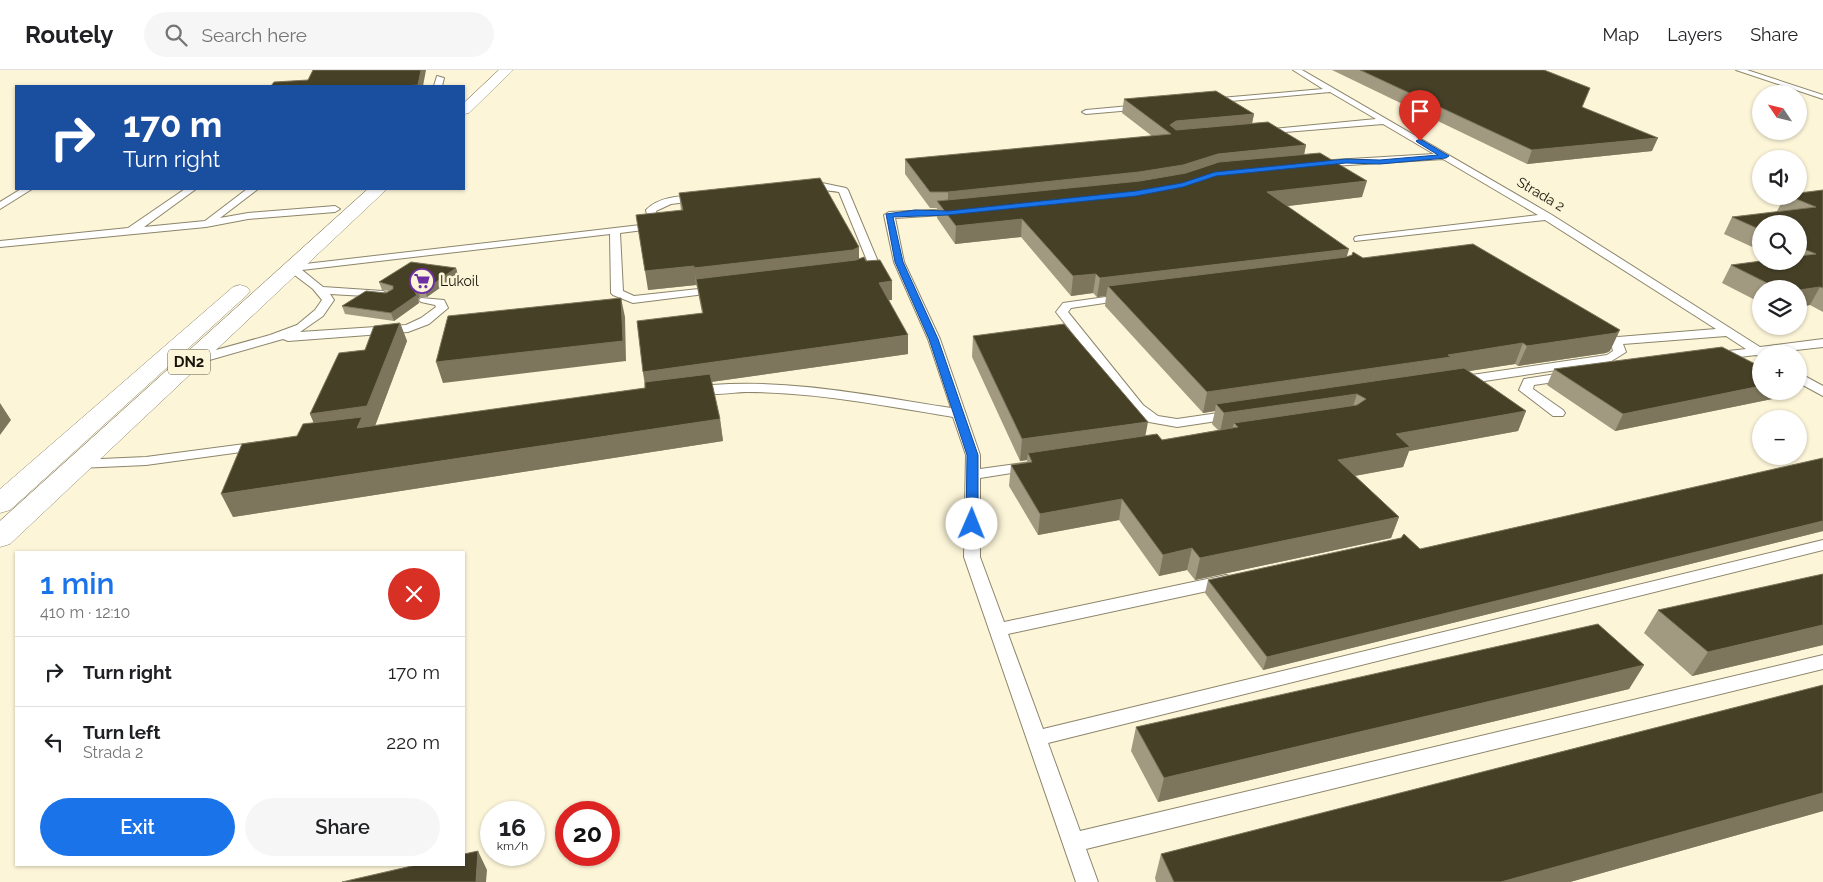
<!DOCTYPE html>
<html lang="en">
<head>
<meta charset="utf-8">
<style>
  body { margin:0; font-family:Raleway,sans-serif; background:#f6f6f6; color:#202124; height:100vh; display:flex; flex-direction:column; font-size:19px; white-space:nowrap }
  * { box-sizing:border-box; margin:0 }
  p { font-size:16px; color:#757577 }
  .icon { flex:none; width:28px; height:28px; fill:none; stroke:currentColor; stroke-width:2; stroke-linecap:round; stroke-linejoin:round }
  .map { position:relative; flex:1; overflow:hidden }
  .panel { position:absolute; left:15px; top:481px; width:450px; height:315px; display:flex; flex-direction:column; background:#fff; border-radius:0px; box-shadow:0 1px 4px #0004 }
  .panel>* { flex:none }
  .guide { position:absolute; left:15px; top:15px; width:450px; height:105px; border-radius:0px; box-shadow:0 1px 4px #0004; background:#1a4fa0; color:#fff; overflow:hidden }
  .needle { width:32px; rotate:305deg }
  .buttons { position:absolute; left:1752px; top:15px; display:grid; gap:10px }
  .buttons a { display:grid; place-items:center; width:55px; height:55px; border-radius:50%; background:#fff; box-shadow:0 1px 4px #0004; font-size:25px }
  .speed { position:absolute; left:480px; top:731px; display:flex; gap:10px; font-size:25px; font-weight:700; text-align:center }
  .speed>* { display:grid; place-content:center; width:65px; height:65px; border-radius:50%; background:#fff; box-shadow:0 1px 4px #0004; line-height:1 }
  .speed small { font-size:12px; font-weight:400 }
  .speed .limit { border:8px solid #d22; background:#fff; color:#111 }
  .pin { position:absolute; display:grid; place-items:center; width:42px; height:42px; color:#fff; margin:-51px -21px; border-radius:50% 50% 50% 0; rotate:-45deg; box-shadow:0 0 5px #0007 }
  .pin .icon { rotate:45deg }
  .me { position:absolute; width:55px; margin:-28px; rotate:1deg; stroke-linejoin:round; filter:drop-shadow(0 0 4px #0008) }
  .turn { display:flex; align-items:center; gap:18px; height:105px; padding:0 25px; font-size:22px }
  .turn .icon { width:65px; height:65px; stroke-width:2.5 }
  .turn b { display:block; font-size:35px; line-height:42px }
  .round { display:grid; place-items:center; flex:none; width:52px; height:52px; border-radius:26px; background:#f6f6f6 }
  .overview { display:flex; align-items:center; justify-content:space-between; height:85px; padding:0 25px }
  h1 { font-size:30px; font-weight:600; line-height:38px; color:#1a73e8 }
  .button { display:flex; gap:10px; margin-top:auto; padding:10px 25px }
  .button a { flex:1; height:58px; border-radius:30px; background:#1a73e8; color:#fff; font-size:20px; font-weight:600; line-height:58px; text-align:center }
  .button a+a { background:#f6f6f6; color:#202124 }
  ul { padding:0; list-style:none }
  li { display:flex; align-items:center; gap:15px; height:70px; padding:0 25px; border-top:1px solid #e0e0e0 }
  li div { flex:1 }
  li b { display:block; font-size:19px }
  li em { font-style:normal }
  header { display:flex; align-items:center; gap:30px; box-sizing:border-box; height:70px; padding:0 25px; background:#fff; border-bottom:1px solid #e0e0e0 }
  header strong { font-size:24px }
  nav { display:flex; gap:28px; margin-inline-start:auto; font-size:18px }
  .search { width:350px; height:45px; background:#f6f6f6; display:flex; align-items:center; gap:12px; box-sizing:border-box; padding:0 18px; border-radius:28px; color:#757577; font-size:19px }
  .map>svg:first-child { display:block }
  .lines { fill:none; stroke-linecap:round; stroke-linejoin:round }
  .service-casing { stroke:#8c856b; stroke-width:2 }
  .trunk-casing { stroke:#8c856b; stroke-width:1 }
  .service { fill:#fff; fill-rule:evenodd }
  .trunk { fill:#fff; fill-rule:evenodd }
  .wall { fill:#a19a80 }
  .shaded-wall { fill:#7d765c }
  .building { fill:#464027; stroke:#7d765c }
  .route { fill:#1a73e8; stroke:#114b97 }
  .labels { text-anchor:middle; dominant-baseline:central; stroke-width:5; stroke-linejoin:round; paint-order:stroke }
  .far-street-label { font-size:14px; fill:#17140a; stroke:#fcf5d8 }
  .far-poi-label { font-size:14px; fill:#17140a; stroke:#fcf5d8; text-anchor:start }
  .shield { fill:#fcf5d8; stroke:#5c5848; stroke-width:1 }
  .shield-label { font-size:15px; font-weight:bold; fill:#17140a }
</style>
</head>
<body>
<header>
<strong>Routely</strong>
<div class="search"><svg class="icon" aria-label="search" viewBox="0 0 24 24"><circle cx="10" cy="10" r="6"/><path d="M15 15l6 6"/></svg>Search here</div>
<nav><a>Map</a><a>Layers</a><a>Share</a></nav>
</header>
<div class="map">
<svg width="1823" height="812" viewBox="0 0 1823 812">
  <rect width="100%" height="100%" fill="#fcf5d8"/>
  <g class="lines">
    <defs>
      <path id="service" d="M1293 0H1302L1552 145 1760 277 1823 269V277L1761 284V287L1756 285 1715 290 1711 289 1709 286 1711 283 1746 279 1726 266 1623 274 1626 282 1610 292 1458 315 1453 314 1451 311 1458 307 1607 285 1613 281 1611 273 1603 267 1609 263 1618 267 1716 259 1545 150 1355 171 1354 169 1355 167 1359 166 1538 145 1443 89 1317 97 1313 94 1317 91 1434 84 1383 54 1262 64 1258 62 1262 60 1376 49 1330 22 1209 33 1205 31 1209 29 1323 19Z
        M1736 0H1747L1823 25V29Z
        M437 6 444 8 442 16H434Z
        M1141 35 1145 37 1144 39 1086 44 1082 42 1086 40Z
        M822 113 846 118 848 120 879 194 878 196 859 205 853 202 868 193 839 122C831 120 805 120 801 117L806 114Z
        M21 119H32L0 139V132Z
        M185 119H196L144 157 205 151 247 119H258L220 148 248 143 335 136 340 139 335 142 248 149 206 157 0 177V171L128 158Z
        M699 125 702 126V130L671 134 656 141 660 156 659 158 620 163 623 221 634 226 717 217 723 220 721 222 633 233 613 225 611 223 610 164 302 200 323 217 383 221 389 224 383 227 330 224 334 230 323 246 300 262 406 255 421 248 436 237 435 235 421 232 419 230 421 228 444 230 448 238 429 254 408 262 288 271 283 269 192 295 186 291 187 288 270 265 297 255 315 240 322 230 313 219 288 200 287 198 288 196 649 154 646 140C659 126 682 126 699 125Z
        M956 139 961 142 959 144 895 148 904 192 940 269 980 385V399L1031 392 1036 393 1038 396 1036 399 1031 400 980 408V487L1004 552 1226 505 1232 507 1235 511 1232 515 1226 517 1008 564 1043 659 1823 470V480L1048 673 1080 761 1823 585V599L1086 779 1098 812H1076L964 487 966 385 953 347C885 336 817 322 747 322 736 322 693 328 687 321 692 315 705 316 712 315 792 309 872 326 951 338L928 269 894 192 884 145 889 142Z
        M1127 224 1133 227 1131 229 1071 238 1068 242 1143 335 1158 346 1177 349 1232 341 1237 342 1239 345 1237 348 1177 357 1149 352 1133 341 1056 242 1063 233Z
        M1569 302 1576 306 1574 309 1534 315 1533 319 1563 340 1565 343 1563 346H1553L1519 320 1524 309Z
        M1799 303 1823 316V326L1799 313Z
        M259 372 264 373 266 376 264 379 146 395 79 398 74 397 72 394 74 391 79 390 146 387Z"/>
      <path id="trunk" d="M499 0H513L469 43 464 44V33Z
        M368 119H387L10 474 0 477V451Z
        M240 215 247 217 250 221 247 225 10 440 0 443V419L233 217Z"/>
    </defs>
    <use href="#service" class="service-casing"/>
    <use href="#trunk" class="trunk-casing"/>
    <use href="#service" class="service"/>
    <use href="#trunk" class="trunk"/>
  </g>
  <path class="wall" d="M1332 0H1544L1583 37 1652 81 1527 94Z
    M1124 29 1254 44 1252 53 1306 75 1304 84 1362 127 1287 136 1346 187 1363 188 1610 281 1606 283 1518 296 1515 294 1469 301 1526 341 1518 361 1409 381 1403 397 1355 406 1399 447 1391 468 1195 510 1187 500 1159 506 1119 450 1038 465 1009 416 1011 395 1027 393V390L1020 391 972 287 973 266 1145 366 1162 370 1218 360 1212 354 1215 341 1203 343 1105 236 1106 226 1097 227 1093 223 1071 226 1021 167 955 174 937 148V138H930L905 104V89L1152 66 1122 43Z
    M1823 120V242L1810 235 1799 237V219H1761V233L1722 213 1731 195 1799 191V154H1761V181L1724 164 1732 147 1778 142 1777 141 1785 126H1799Z
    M679 123 866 191 892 211V230H889L908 284 711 312 720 349 723 371 233 447 314 353 310 344 365 280 400 253 407 271 375 356 645 318 643 302 702 243 697 217 696 215 648 220 681 141Z
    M456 198 458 205 427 227H420L418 229 419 233 394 251 345 244 342 236 389 221 382 220 379 212Z
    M1554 299 1777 328 1615 361 1547 315Z
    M1823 388V461L1263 600 1205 523 1208 510 1420 479Z
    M1823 504V575L1692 606 1644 563 1658 540Z
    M1644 595 1629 619 1158 732 1131 681 1136 657Z
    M1823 615V741L1570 812H1156L1155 808 1161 784Z"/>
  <path class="shaded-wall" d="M421 0H426L423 16H403Z
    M1254 44 1251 58 1174 65 1170 55 1176 51Z
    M1658 68 1652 81 1527 94 1532 80Z
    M1306 75 1303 90 1181 111 948 138V122L1218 84Z
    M1367 111 1362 127 1263 139 1267 122Z
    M1022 149 1021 167 955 174 956 156Z
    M859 177V195L696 209 697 217 694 198Z
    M1349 179 1344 197 1108 216 1106 226 1097 227 1100 208Z
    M694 196 696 215 648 220 645 201Z
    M456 198 458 205 427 227 425 220Z
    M1096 204 1093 223 1071 226 1073 206Z
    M892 211V230L879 231V213Z
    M1820 217 1810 235 1799 237V220Z
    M417 219 420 227 418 229 419 233 394 251 391 243 415 223Z
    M621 228 625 247 626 291 443 313 436 292Z
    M400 253 407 271 375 356 318 363 310 344Z
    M1620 260 1610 281 1606 283 1518 296 1527 276Z
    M908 265V284L647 321 643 302Z
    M1523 273 1515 294 1444 305 1216 334 1215 341 1203 343 1207 322Z
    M1761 316V321H1781L1777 328 1615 361 1623 344Z
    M1357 324 1351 343 1234 353 1232 360 1220 362 1224 343Z
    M0 333 11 350 0 365Z
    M1526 341 1518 361 1409 381 1403 397 1332 410 1338 390 1396 364Z
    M720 349 723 371 233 447 221 424Z
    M1148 352 1144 373 1028 383 1027 390 1020 391 1022 369Z
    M1122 429 1119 450 1038 465 1040 444Z
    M1399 447 1391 468 1195 510 1200 488Z
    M1823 451V461L1263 600 1267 587Z
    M1192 478 1187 500 1159 506 1163 485Z
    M1823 555V575L1692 606 1708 582Z
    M1644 595 1629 619 1158 732 1164 708Z
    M1823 723V741L1570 812H1501Z
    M478 781 487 800 486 812H476Z"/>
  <path class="building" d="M313 0H421L418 15 403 16H271L274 12 308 10Z
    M1360 0H1544L1590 18 1582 37 1658 68 1532 80Z
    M1216 21 1254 44 1176 51 1170 55 1176 60 1268 52 1306 75 1218 84 1183 95 1139 102 948 122H930L905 89 1171 64 1124 29Z
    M1320 83 1367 111 1267 122 1349 179 1100 208 1096 204 1073 206 1022 149 956 156 937 131 1140 111 1186 103 1219 92Z
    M820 108 859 177 853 180 694 198V196L645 201 636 145 683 140 679 123Z
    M1823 120V218L1820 217 1799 220V219H1779L1731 195 1761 191H1799V186L1816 184 1799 177V154H1761V160L1732 147 1816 137 1789 126H1799V123Z
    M1473 174 1620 260 1616 263 1527 276 1523 273 1448 285 1451 287 1207 322 1108 216 1346 187 1352 185 1353 182 1363 188Z
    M864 187 866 191 880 190 892 211 879 213 908 265 643 302 637 251 703 243 696 209 856 190Z
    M411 192 456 198 425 220 417 219 415 223 417 225 391 243 342 236 366 221 386 223 393 219V216L379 212Z
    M621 228 623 271 436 292 448 246Z
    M400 253 367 336 310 344 339 283 365 280 374 256Z
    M1064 254 1148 352 1022 369 973 266Z
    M1722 277 1761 297V316L1623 344 1554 299Z
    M1464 298 1526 341 1396 364 1410 377 1338 390 1399 447 1200 488 1192 478 1163 485 1122 429 1040 444 1011 395 1032 392 1028 383 1157 364 1162 370 1238 357 1234 353 1357 335 1366 329 1357 324 1224 343 1216 334Z
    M710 304 720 349 221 424 242 374 297 366 303 354 362 347 357 358 645 318V312Z
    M1823 388V451L1267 587 1208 510 1401 468 1404 464 1420 479Z
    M1823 504V555L1708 582 1658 540Z
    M1598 554 1644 595 1164 708 1136 657Z
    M1823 615V723L1501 812H1174L1161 784Z
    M478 781 476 812H342L416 795H464V784Z"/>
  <path class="route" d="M1420 69 1449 86 1446 88 1380 94 1346 93 1216 106 1183 117 1136 126 948 145 893 147 903 192 938 269 978 385V454L972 458 968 457 966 454 967 385 929 269 895 192 886 144 915 140 948 141 1136 121 1182 113 1215 102 1346 89 1380 90 1438 85 1417 72 1416 71Z"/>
  <defs>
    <symbol id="supermarket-ring" viewBox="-11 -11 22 22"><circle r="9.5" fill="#fcf5d8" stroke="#6e2fa4" stroke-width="1.5"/><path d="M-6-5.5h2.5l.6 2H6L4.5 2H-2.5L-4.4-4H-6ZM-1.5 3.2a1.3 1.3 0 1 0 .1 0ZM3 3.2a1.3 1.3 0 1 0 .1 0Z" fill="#6e2fa4"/></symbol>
  </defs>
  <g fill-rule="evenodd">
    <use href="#supermarket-ring" x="408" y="197" width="28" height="28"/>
  </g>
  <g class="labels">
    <g class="far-street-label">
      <text transform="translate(1541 124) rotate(31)">Strada 2</text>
    </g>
    <g class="far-poi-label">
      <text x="440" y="211">Lukoil</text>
    </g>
    <rect class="shield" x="168" y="279.5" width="42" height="25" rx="4"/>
    <g class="shield-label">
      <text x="189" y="292">DN2</text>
    </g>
  </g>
</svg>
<div class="buttons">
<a><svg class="needle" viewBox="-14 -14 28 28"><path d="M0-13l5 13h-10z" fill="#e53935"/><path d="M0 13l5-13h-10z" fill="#757577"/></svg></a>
<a><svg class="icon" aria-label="sound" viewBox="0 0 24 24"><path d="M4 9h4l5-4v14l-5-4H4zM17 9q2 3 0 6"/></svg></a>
<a><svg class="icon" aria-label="search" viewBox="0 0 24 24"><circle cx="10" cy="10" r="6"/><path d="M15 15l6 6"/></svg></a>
<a><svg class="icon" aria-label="layers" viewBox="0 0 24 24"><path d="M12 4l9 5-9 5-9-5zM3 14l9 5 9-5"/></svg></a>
<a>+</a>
<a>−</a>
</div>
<div class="speed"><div>16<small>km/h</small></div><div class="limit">20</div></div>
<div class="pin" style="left:1420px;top:71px;background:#d93025"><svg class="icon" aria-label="arrive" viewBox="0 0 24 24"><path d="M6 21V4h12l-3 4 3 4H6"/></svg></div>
<svg class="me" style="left:972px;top:454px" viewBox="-20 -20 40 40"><circle r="19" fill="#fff"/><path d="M0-13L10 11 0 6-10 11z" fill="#1a73e8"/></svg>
<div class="guide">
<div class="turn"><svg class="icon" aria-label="right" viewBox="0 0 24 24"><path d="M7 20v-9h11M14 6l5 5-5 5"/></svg><div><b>170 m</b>Turn right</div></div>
</div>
<section class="panel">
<div class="overview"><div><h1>1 min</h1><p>410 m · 12:10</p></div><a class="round" style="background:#d93025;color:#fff"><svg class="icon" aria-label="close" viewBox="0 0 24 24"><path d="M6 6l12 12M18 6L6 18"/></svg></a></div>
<ul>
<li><svg class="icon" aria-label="right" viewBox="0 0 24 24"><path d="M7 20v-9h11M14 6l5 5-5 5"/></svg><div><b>Turn right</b></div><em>170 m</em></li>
<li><svg class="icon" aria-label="left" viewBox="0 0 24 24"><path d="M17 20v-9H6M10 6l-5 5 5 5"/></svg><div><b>Turn left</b><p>Strada 2</p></div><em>220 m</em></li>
</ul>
<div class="button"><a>Exit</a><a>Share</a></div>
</section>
</div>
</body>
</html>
